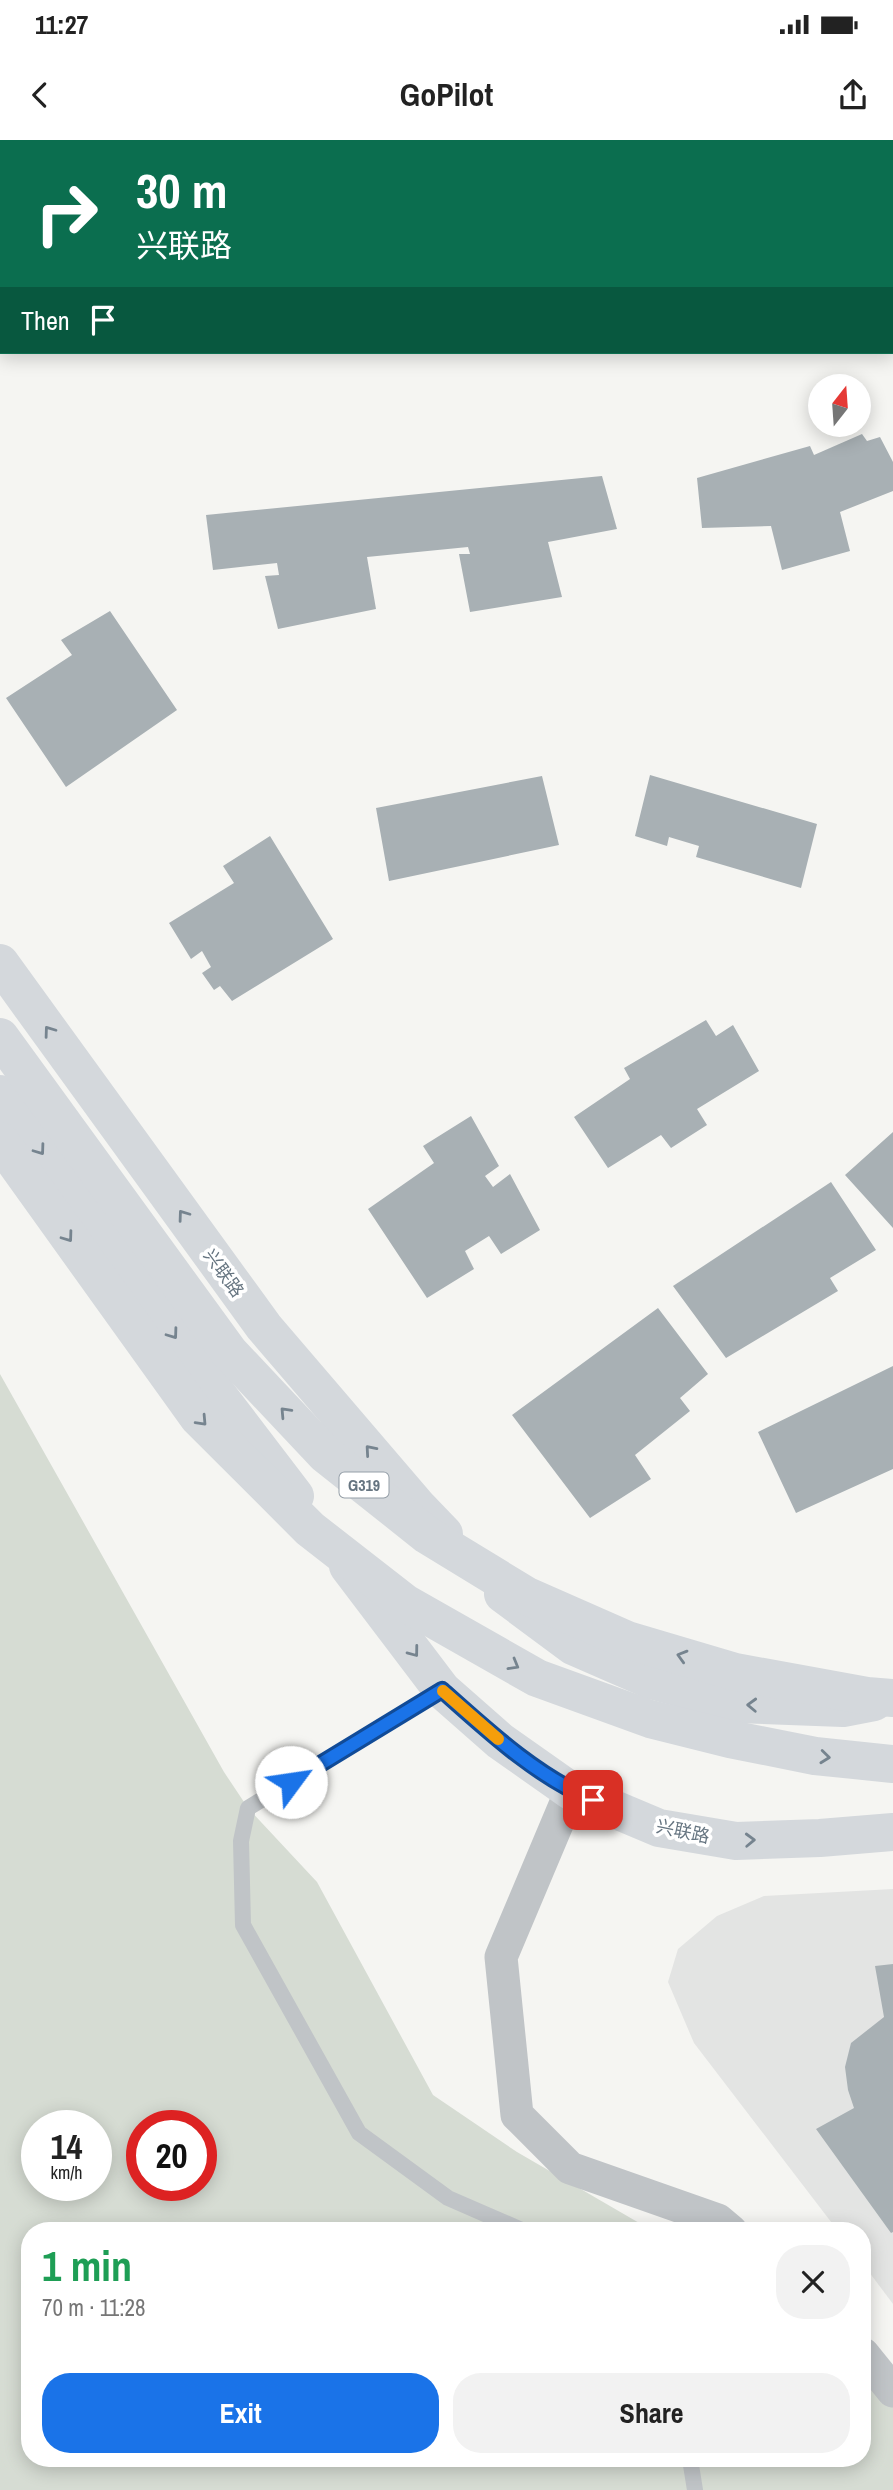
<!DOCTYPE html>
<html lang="en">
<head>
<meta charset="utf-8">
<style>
  body { margin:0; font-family:"Archivo Narrow","Noto Sans SC",sans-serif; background:#f2f2f2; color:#222; height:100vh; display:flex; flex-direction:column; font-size:26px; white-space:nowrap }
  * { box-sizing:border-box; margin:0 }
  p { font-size:23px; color:#767676 }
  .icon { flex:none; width:38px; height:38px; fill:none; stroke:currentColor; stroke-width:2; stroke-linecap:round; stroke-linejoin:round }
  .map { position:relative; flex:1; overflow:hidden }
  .panel { position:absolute; left:21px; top:2082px; width:850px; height:245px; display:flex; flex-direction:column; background:#fff; border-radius:28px; box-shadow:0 4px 18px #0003 }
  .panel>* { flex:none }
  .banner { position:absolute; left:0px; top:0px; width:894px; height:214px; box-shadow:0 4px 18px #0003; background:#0b6e4f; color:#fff; overflow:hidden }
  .needle { width:46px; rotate:17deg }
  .controls { position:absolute; left:808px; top:234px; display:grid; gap:14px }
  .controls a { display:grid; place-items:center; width:63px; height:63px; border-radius:50%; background:#fff; box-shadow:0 4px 18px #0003; font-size:35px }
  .speed { position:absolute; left:21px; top:1970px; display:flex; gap:14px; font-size:35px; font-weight:700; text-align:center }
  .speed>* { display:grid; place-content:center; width:91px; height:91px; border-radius:50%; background:#fff; box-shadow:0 4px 18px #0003; line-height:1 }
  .speed small { font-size:18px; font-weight:400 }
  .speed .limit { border:10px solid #d22; background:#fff; color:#111 }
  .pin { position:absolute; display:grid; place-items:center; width:60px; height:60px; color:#fff; margin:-30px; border-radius:14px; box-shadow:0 4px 10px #0006 }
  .me { position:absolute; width:77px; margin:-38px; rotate:59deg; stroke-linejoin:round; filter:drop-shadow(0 0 5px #0008) }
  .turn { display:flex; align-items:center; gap:24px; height:147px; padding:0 21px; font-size:32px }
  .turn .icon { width:91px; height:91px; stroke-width:2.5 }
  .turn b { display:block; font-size:49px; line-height:60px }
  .then { display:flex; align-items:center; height:66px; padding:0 21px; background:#0003; gap:14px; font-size:26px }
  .round { display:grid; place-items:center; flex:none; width:74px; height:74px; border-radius:28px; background:#f2f2f2 }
  .head { display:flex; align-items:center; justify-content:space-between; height:119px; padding:0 21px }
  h1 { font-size:42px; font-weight:800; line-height:52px; color:#1e9e55 }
  .cta { display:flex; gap:14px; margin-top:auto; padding:14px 21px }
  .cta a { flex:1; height:80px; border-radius:28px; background:#1a73e8; color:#fff; font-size:28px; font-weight:800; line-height:80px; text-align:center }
  .cta a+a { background:#f2f2f2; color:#222 }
  .status { display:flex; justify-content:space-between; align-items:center; height:49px; padding:0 35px; background:#fff; direction:ltr }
  .status svg { height:19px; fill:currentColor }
  header { display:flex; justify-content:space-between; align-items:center; height:91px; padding:0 21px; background:#fff; font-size:32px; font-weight:800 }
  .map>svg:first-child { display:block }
  .built { fill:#e3e4e3 }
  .green { fill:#d6dcd3; fill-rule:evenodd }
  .building { fill:#a8b0b4 }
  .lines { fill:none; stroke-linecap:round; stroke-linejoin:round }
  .lane { stroke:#c0c4c7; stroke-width:16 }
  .street { stroke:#c0c4c7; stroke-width:33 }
  .primary { stroke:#d4d8dc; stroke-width:38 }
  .highway { stroke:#d4d8dc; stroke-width:38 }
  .oneway { stroke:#76848f }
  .route-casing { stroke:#114b97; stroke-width:18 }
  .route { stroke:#1a73e8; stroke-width:12 }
  .slow { stroke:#f59e0b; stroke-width:12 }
  .labels { text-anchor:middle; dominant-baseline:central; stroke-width:7; stroke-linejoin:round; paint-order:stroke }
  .shield { fill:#fff; stroke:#949ea7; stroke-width:2 }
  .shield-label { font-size:16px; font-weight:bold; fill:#667581 }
  .street-label { font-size:18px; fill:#667581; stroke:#fff }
</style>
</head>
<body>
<div class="status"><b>11:27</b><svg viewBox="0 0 49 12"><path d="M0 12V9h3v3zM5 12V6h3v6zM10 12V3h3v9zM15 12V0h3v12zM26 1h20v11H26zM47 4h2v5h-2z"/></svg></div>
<header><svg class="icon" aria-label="back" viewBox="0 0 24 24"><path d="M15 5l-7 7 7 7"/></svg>GoPilot<svg class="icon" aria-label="share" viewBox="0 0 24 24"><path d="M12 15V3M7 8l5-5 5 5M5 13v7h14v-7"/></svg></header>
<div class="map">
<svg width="893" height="2350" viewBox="0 0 893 2350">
  <rect width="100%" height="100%" fill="#f5f5f2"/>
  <path class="built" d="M893 1749V2164L863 2124V2091H838L694 1903 668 1842 678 1809 717 1776 764 1756Z"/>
  <path class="green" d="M0 1234 224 1632 248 1668 317 1742 433 1955 517 2012 653 2091H30V2319H863V2214L893 2251V2350H0ZM37 1986H96V2046H37ZM142 1986H201V2046H142Z"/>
  <path class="building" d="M862 294 867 301 880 297 893 322V351L840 372 850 411 782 430 771 386 702 388 697 338 810 306 814 315Z
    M602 336 617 389 548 402 562 457 470 472 459 414H470L468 407 367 417 376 469 278 489 265 436 279 435 277 423 213 430 206 375Z
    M110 471 177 570 66 647 6 558 72 515 61 500Z
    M650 635 817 684 801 748 696 717 699 706 669 697 667 706 635 696Z
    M542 636 559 705 389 741 376 668Z
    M270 696 333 799 232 861 220 846 214 850 202 833 211 827 202 811 191 819 169 783 234 743 223 726Z
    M706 880 716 896 733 885 759 931 697 969 707 985 671 1008 661 995 608 1028 574 977 630 939 624 928Z
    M471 976 499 1026 485 1036 493 1047 510 1034 540 1090 501 1114 489 1096 465 1111 474 1129 427 1158 368 1069 434 1023 423 1006Z
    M893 992V1088L845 1035Z
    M831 1042 876 1110 830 1138 838 1151 726 1218 673 1146Z
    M658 1168 708 1234 680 1258 690 1271 635 1315 651 1339 590 1378 512 1275Z
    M893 1226V1329L796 1373 758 1292Z
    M893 1824V2092L891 2093 816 1989 854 1968 848 1950 845 1927 851 1903 884 1877 875 1826Z"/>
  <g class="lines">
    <path class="lane" d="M442 1550 248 1668 241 1701 243 1785 359 1993 448 2058 524 2091
      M690 2319 695 2350"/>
    <path class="street" d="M571 1651 501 1817 517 1975 570 2028 718 2080 731 2091
      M863 2214 893 2251"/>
    <path class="primary" d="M0 823 264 1187 419 1368 444 1394
      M0 954 195 1225 295 1356
      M348 1426 442 1550 500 1601 571 1651 659 1688 736 1701 820 1698 893 1692
      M503 1454 573 1506 651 1540 737 1564 843 1568 874 1562"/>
    <path class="highway" d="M0 897 229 1212 325 1314 427 1395 527 1456 627 1500 735 1532 867 1556 893 1558
      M0 1001 198 1277 310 1389 405 1463 537 1538 650 1579 730 1599 815 1616 893 1624"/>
  </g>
  <defs><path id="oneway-chevron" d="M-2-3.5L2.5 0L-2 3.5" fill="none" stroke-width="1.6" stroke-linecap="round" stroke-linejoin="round" transform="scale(1.75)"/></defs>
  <g class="oneway">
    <use href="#oneway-chevron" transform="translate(49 891) rotate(-126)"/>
    <use href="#oneway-chevron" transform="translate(40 1010) rotate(54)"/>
    <use href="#oneway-chevron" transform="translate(183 1075) rotate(-126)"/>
    <use href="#oneway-chevron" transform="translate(68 1097) rotate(54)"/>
    <use href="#oneway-chevron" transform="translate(173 1194) rotate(54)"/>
    <use href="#oneway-chevron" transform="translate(285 1272) rotate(-133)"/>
    <use href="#oneway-chevron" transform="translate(202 1281) rotate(47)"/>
    <use href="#oneway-chevron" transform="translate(370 1310) rotate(-131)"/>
    <use href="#oneway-chevron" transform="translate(414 1512) rotate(53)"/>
    <use href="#oneway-chevron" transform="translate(682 1516) rotate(-164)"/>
    <use href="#oneway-chevron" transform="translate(514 1525) rotate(30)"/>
    <use href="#oneway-chevron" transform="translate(752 1565) rotate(-178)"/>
    <use href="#oneway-chevron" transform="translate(825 1617) rotate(6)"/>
    <use href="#oneway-chevron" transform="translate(750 1700) rotate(-2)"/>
  </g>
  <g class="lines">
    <defs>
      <path id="route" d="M291 1642 442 1550C488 1591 536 1636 593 1660"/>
    </defs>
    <use href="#route" class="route-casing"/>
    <use href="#route" class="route"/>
    <path class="slow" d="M443 1551 498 1599"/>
  </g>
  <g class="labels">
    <rect class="shield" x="339.5" y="1332.5" width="49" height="25" rx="5"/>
    <g class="shield-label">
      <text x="364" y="1345">G319</text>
    </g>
    <g class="street-label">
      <text transform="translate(224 1133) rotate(54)">兴联路</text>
      <text transform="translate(683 1691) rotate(12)">兴联路</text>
    </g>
  </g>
</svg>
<div class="controls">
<a><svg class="needle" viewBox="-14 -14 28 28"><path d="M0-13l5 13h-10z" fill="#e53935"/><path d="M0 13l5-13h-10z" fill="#767676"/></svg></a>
</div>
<div class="speed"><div>14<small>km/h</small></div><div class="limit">20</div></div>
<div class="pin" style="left:593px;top:1660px;background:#d93025"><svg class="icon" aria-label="arrive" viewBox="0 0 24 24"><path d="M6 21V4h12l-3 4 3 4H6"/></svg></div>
<svg class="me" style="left:291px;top:1642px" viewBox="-20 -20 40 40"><circle r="19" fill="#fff"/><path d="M0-13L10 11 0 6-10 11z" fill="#1a73e8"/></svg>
<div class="banner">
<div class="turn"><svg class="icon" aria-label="right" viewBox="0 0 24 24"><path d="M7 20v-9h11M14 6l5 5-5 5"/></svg><div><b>30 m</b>兴联路</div></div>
<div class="then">Then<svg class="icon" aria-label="arrive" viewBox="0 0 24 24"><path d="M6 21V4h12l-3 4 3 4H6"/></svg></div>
</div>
<section class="panel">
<div class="head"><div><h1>1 min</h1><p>70 m · 11:28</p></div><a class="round"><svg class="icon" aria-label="close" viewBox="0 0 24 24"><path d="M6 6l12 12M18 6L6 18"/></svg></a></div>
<div class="cta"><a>Exit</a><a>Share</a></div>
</section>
</div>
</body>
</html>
